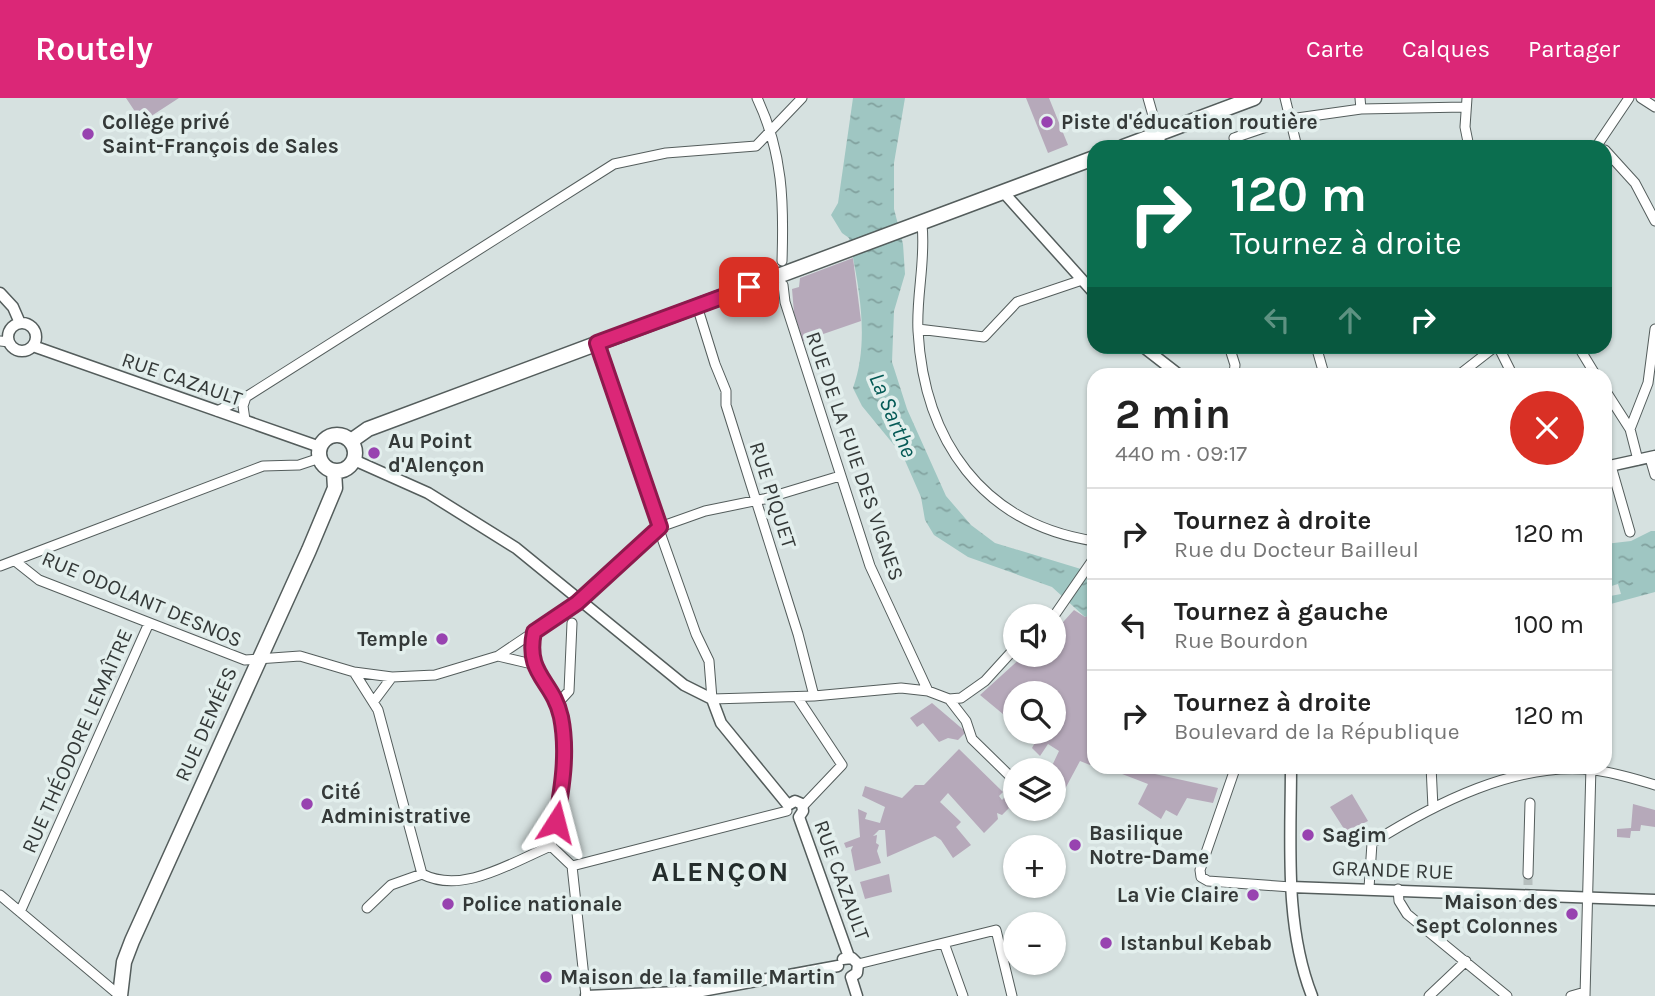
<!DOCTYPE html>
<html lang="fr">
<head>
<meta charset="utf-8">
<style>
  body { margin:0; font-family:Karla,sans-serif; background:#f2f2f2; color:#222; height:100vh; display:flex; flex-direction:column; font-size:26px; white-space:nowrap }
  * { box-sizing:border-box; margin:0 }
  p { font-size:23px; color:#767676 }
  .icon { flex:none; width:38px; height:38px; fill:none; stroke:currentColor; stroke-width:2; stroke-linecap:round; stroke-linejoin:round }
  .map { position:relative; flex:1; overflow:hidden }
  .details { position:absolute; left:1087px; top:270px; width:525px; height:406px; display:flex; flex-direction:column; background:#fff; border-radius:21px; box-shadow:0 2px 5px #0004 }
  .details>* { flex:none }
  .top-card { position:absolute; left:1087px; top:42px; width:525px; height:214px; border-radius:21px; box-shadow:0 2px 5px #0004; background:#0b6e4f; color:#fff; overflow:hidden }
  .tools { position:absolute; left:1003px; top:506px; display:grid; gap:14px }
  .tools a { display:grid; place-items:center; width:63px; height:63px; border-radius:50%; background:#fff; box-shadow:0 2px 5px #0004; font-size:35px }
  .pin { position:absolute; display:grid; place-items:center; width:60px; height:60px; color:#fff; margin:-30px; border-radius:14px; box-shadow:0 4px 10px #0006 }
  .me { position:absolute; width:77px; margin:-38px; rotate:9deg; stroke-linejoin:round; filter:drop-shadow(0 0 5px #0008) }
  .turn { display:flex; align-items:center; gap:24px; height:147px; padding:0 28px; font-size:32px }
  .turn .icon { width:91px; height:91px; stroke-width:2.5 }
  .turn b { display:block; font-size:49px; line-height:60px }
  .lanes { display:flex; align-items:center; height:66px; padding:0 28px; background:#0003; justify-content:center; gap:35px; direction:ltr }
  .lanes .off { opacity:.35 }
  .round { display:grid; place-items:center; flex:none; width:74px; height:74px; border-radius:37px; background:#f2f2f2 }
  .overview { display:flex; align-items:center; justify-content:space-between; height:119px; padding:0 28px }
  h1 { font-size:42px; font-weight:700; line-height:52px }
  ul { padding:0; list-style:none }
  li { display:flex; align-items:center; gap:21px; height:91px; padding:0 28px; border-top:2px solid #e0e0e0 }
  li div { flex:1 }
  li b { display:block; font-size:26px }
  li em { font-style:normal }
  header { display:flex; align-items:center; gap:42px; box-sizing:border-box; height:98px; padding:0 35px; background:#db2777; color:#fff }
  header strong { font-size:33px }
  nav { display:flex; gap:38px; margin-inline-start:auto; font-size:24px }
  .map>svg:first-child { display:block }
  .green { fill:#b6a9ba }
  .water { fill:url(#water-ripples) }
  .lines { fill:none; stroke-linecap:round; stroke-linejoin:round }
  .minor-tunnel { stroke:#b6bfbe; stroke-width:9; stroke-dasharray:9 4.5; stroke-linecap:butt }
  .minor-casing { stroke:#545d5c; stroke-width:11 }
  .tertiary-casing { stroke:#545d5c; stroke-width:13 }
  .primary-casing { stroke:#545d5c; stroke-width:17 }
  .minor { stroke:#fff; stroke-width:9 }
  .tertiary { stroke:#fff; stroke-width:10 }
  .primary { stroke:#fff; stroke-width:14 }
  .route-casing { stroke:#8e194d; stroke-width:18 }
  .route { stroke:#db2777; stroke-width:12 }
  .poi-dot { fill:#9843b0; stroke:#e3efed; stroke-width:2.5 }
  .labels { text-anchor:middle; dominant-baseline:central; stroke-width:7; stroke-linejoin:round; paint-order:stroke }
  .poi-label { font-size:21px; font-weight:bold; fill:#343938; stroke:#e3efed; text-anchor:start }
  .street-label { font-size:21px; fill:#343938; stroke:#e3efed }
  .water-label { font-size:23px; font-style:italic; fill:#045955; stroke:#e3efed }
  .district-label { font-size:28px; font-weight:bold; letter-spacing:2px; fill:#242d2c; stroke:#e3efed }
</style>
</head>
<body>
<header>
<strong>Routely</strong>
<nav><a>Carte</a><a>Calques</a><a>Partager</a></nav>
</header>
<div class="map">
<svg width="1655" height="898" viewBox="0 0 1655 898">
  <defs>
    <pattern id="water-ripples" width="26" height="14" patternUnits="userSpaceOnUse" patternTransform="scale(1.75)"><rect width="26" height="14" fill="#9fc6c2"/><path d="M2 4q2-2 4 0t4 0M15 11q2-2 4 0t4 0" fill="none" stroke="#82a29f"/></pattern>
  </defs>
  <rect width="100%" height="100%" fill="#d6e1e0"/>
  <path class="green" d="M126 0H179L142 24Z
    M1026 0H1049L1068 47 1048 55Z
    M853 160 861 223 803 243 794 215 792 191 799 189 800 180Z
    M1074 512 1085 519 1094 514V665L1090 667 1080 663 1065 691 1054 684V672H1050L1059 653 1048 646 1040 658 1032 650 1037 641 1026 634H1054V595H1015V626L980 597 1024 557 1054 556V534Z
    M932 605 966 634 958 642 948 640 939 644 923 625 917 629 910 620Z
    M959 651 1003 694 999 698 1002 702 1006 698 1015 706V710L1020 711 1015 715 1009 710 1002 717 997 715 998 721 984 735 948 695 940 704 961 724 956 729 971 747 953 760 941 742 935 738 887 759 885 732H879L873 738 877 737 876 745 879 747 877 753 881 765 855 773 851 752 853 748 846 750 844 745 860 739 858 711 867 715 865 721 880 725 885 709 862 698 865 688 902 700 915 687H924Z
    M1104 669H1157L1155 676 1218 690 1213 705 1187 700 1177 718 1166 712 1161 721 1138 706 1148 686Z
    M1352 696 1368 723 1346 734 1330 709Z
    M1633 706 1655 712V729L1641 727 1640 733H1631L1630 740 1617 739V731L1631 730Z
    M889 776 892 794 865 801 860 784Z"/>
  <path class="water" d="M853 0H905L894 65V111L903 146 905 176 894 213 892 264 907 311 946 398 971 427 995 445 1094 475V514L1085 519 1052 489 968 459 934 437 925 422 921 399 903 358 862 308 853 290C870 243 859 188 849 140L842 135 831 117 838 105Z
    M1651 433H1655V494L1607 507 1605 499 1621 496 1618 486 1605 490V446L1631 443Z"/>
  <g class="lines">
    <path class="minor-tunnel" d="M1528 787V776"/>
    <defs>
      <path id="minor" d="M757 0C783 55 784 104 782 163
        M1148 0 1162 49
        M1285 0 1297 49
        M1360 0 1361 11
        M1467 0 1465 29 1469 49
        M1641 0 1655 9
        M1234 40 1290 21 1361 11 1465 9
        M1596 49 1629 0
        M1605 52 1635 85 1655 123
        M922 127C926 162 916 198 918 233 924 342 982 426 1094 443
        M783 187 785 204 870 468 928 593
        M697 208 715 266 726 293V307L798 536 814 598
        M918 231 984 239 1017 204 1082 182
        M0 243 9 244
        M597 245 646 395 696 536 709 563 712 601 814 598 901 590 928 593 949 601 961 600 985 583 1015 550
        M1229 248 1235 267 1234 276
        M1316 248 1324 276
        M1498 248 1512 276
        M1578 248 1595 276
        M1460 276 1496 248
        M1605 292 1630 331 1638 362
        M217 313 246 299 614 66 666 55 756 48 802 0
        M245 322 243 308 246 299
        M1630 331 1648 285 1655 231
        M1650 360 1655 377
        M1611 368 1630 434
        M15 463 39 482 245 562 300 558 354 574 392 579 435 577 498 558 532 566C577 618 565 686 551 748
        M0 468 263 368 299 367 320 360
        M1054 518 1094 460
        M498 558 577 505 660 429 705 413 764 401 840 378
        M532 566 530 552 534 534
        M354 574 378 612 422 776C463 797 512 764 551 748
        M797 599 842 667 803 708
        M949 601 966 623 972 641 1015 683
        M374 603 392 579
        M557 606 569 593 572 525
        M1236 668 1200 772 1201 779 1208 783 1291 789
        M1431 668 1433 710
        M551 748 572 768
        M572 768 787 713
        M572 768 586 898
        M1528 776 1530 705
        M1369 790 1372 745C1434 706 1517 663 1593 672 1614 674 1635 681 1655 687
        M1398 791 1399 803 1407 816 1507 898
        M0 797 120 898
        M367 810 391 787 422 776
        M20 814 149 525
        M944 845 963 898
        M858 866 996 832 1012 898
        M1429 898 1466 863
        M1571 898 1585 894
        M1585 898 1591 668"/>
      <path id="tertiary" d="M1005 96 1094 195
        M0 195 13 209 20 225
        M8 239a14 14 0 1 1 28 0a14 14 0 1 1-28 0Z
        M33 248 320 349
        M1142 248 1178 276
        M354 362 428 395 516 450 684 587 712 601 721 625 788 707
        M1605 369 1655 358
        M1291 668C1291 744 1284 827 1312 898
        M788 707 795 703 802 706 803 713 799 719
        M799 719 849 859
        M1291 789 1655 802
        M843 861 852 860 858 866 857 875 851 879
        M851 879 857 898
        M586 898 702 893 838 868"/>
      <path id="primary" d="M1123 49 1254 0
        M319 355a18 18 0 1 1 36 0a18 18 0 1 1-36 0Z
        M351 343 368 331 1094 60
        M120 898 124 864 132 843 309 452 335 390 334 373"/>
    </defs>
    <use href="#minor" class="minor-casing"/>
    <use href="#tertiary" class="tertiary-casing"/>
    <use href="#primary" class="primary-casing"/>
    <use href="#minor" class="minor"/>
    <use href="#tertiary" class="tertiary"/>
    <use href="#primary" class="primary"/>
  </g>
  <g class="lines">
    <defs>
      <path id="route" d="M556 724C562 690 568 654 561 619 553 582 525 577 534 534L577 505 660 429 597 245 749 189"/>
    </defs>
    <use href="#route" class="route-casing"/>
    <use href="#route" class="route"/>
  </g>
  <g class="poi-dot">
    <circle cx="1047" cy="24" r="7"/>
    <circle cx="88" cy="36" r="7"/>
    <circle cx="374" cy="355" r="7"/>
    <circle cx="442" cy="541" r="7"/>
    <circle cx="307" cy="706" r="7"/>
    <circle cx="1308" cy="737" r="7"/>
    <circle cx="1075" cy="747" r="7"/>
    <circle cx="1253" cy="797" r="7"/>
    <circle cx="448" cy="806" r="7"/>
    <circle cx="1572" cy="816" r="7"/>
    <circle cx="1106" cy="845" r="7"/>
    <circle cx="546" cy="879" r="7"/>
  </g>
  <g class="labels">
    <g class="poi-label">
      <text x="102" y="24">Collège privé<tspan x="102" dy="24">Saint-François de Sales</tspan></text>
      <text x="1061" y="24">Piste d'éducation routière</text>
      <text x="388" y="343">Au Point<tspan x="388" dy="24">d'Alençon</tspan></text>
      <text x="428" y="541" text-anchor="end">Temple</text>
      <text x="321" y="694">Cité<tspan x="321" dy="24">Administrative</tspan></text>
      <text x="1089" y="735">Basilique<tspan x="1089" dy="24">Notre-Dame</tspan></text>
      <text x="1322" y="737">Sagim</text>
      <text x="1239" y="797" text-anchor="end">La Vie Claire</text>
      <text x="1558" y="804" text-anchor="end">Maison des<tspan x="1558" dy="24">Sept Colonnes</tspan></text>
      <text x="462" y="806">Police nationale</text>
      <text x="1120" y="845">Istanbul Kebab</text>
      <text x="560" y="879">Maison de la famille Martin</text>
    </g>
    <g class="street-label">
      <text transform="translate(182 281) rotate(19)">RUE CAZAULT</text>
      <text transform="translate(855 358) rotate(71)">RUE DE LA FUIE DES VIGNES</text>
      <text transform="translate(773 397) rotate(72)">RUE PIQUET</text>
      <text transform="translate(142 501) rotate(23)">RUE ODOLANT DESNOS</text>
      <text transform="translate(206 626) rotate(-66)">RUE DEMÉES</text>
      <text transform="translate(77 643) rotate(-66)">RUE THÉODORE LEMAÎTRE</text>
      <text transform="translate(1393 772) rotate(2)">GRANDE RUE</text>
      <text transform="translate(842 782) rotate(70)">RUE CAZAULT</text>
    </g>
    <g class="water-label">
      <text transform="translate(893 317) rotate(67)">La Sarthe</text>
    </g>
    <g class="district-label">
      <text x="721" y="773">ALENÇON</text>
    </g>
  </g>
</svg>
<div class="tools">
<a><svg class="icon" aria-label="sound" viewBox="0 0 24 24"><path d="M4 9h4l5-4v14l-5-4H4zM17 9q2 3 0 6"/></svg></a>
<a><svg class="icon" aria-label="search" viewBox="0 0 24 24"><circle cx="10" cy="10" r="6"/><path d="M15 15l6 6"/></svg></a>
<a><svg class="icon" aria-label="layers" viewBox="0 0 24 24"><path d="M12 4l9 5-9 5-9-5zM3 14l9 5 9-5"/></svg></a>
<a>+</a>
<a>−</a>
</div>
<div class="pin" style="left:749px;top:189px;background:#d93025"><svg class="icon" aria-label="arrive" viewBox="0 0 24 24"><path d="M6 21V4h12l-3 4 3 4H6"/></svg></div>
<svg class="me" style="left:556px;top:724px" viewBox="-20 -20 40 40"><path d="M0-17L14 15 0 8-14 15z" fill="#db2777" stroke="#fff" stroke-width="4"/></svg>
<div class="top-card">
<div class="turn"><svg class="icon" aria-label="right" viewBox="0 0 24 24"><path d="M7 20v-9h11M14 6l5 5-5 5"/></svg><div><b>120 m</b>Tournez à droite</div></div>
<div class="lanes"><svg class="icon off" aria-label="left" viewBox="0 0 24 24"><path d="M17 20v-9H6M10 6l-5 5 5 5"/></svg><svg class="icon off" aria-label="ahead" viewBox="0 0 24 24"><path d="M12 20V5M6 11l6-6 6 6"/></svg><svg class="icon" aria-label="right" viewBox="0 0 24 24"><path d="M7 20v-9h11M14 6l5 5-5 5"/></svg></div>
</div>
<section class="details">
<div class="overview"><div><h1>2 min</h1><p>440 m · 09:17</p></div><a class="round" style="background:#d93025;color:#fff"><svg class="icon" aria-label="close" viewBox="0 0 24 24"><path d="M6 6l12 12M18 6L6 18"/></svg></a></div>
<ul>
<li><svg class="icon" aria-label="right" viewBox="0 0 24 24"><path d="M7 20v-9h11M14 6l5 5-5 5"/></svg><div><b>Tournez à droite</b><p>Rue du Docteur Bailleul</p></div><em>120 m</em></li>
<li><svg class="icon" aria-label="left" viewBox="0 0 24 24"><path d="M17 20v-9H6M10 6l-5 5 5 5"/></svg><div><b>Tournez à gauche</b><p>Rue Bourdon</p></div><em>100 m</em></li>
<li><svg class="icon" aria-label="right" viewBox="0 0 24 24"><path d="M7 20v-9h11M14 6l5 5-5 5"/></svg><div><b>Tournez à droite</b><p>Boulevard de la République</p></div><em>120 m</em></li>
</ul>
</section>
</div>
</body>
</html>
